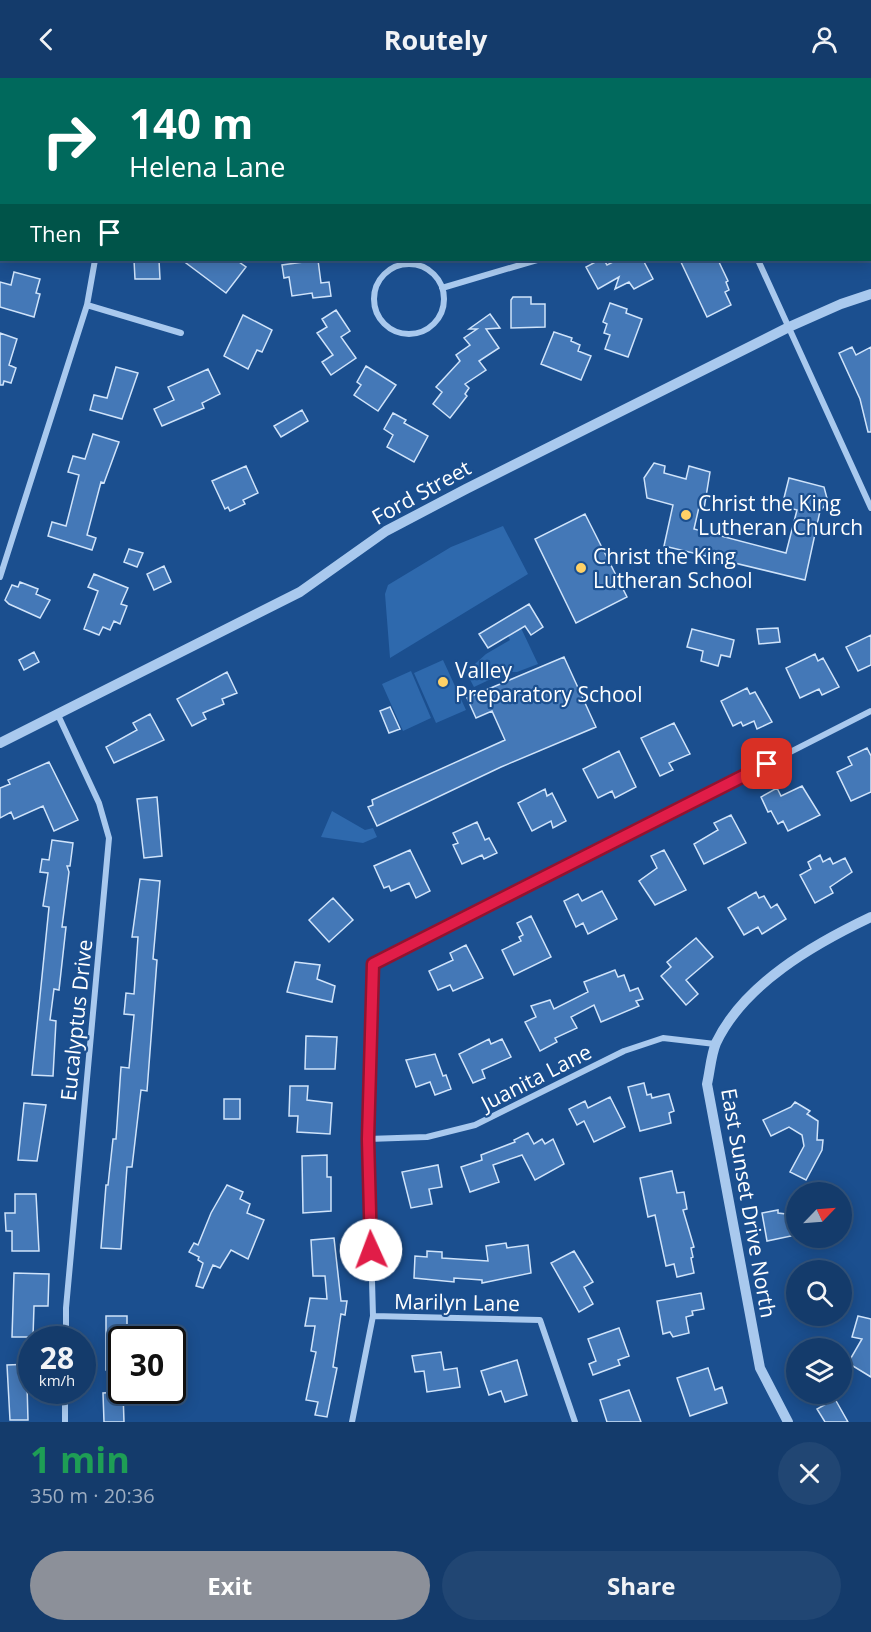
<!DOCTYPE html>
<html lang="en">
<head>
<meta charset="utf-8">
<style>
  body { margin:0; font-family:"Open Sans",sans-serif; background:#214673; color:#f1f3f6; height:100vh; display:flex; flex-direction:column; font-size:22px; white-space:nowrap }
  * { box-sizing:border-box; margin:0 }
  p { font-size:20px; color:#9dadc1 }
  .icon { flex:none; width:33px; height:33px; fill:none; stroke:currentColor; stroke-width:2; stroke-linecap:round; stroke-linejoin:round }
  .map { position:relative; height:1344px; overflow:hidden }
  .drawer { display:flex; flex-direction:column; background:#143b6b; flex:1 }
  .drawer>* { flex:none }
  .hud { position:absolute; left:0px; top:0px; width:872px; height:183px; box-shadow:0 3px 15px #0003,0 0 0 2px #33557e; background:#00695c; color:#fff; overflow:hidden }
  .needle { width:39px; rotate:65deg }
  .fabs { position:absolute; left:786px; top:1104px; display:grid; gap:12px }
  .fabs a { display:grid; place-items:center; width:66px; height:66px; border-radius:50%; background:#143b6b; box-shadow:0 3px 15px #0003,0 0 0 2px #33557e; font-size:30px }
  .speed { position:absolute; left:18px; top:1248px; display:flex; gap:12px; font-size:30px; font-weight:700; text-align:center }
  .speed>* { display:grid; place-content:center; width:78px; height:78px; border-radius:50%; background:#143b6b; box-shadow:0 3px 15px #0003,0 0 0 2px #33557e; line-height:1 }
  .speed small { font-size:15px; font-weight:400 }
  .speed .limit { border:3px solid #111; border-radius:9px; background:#fff; color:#111 }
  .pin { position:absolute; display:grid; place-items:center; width:51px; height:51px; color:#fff; margin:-26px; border-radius:12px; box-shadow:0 3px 9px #0006 }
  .me { position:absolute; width:66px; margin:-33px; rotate:358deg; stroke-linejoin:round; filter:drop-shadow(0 0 4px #0008) }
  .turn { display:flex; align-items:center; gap:21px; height:126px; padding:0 30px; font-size:27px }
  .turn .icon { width:78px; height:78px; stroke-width:2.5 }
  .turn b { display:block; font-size:42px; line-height:51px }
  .then { display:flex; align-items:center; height:57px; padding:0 30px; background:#0003; gap:12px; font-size:22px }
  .round { display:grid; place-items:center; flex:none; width:63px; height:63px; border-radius:32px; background:#214673 }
  .head { display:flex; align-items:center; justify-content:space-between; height:102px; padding:0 30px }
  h1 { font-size:36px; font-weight:700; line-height:45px; color:#1e9e55 }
  .primary-button { display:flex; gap:12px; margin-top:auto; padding:12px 30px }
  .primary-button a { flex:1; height:69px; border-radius:36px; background:#8c9099; color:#fff; font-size:24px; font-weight:700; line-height:69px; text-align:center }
  .primary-button a+a { background:#214673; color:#f1f3f6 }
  header { display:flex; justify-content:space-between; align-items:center; height:78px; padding:0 30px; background:#143b6b; font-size:27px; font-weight:700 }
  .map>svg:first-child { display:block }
  .green { fill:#2e69ad }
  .building { fill:#4478b7; stroke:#cfe3fa; stroke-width:1.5 }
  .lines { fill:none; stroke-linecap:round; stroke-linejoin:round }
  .minor { stroke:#a9c9ee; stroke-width:6 }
  .tertiary { stroke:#a9c9ee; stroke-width:10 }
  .route-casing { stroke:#92132f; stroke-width:15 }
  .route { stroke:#e11d48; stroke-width:10 }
  .poi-dot { fill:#ffd166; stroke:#1b4f8f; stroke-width:2 }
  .labels { text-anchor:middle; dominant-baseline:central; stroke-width:4.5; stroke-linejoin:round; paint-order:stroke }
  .street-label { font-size:21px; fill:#fff; stroke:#1b4f8f }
  .poi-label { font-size:21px; fill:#fff; stroke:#1b4f8f; text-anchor:start }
</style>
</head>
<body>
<header><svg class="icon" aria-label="back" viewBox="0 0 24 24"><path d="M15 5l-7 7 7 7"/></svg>Routely<svg class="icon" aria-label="person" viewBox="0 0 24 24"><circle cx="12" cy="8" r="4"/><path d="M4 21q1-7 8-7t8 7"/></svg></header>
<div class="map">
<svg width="871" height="1344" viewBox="0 0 871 1344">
  <rect width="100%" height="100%" fill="#1b4f8f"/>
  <path class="green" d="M503 448 528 496 390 580 385 516 388 507 451 469Z
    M521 550 538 586 517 594H506L474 609 466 594 486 576 510 562 508 558Z
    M443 582 466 632 436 645 414 595Z
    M411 593 431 640 403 653 382 606Z
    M332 733 365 752 373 750 377 759 363 765 321 759Z"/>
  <path class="building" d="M134 182H159L160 201H135Z
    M182 182H236L246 189 226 215Z
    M318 182 321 205 329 204 331 218 313 220 312 215 292 218 289 199 284 200 282 187Z
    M599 182H604L607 187 617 182H643L653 201 634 211 629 204 615 211 619 199 598 211 586 189Z
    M680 182H718L728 203 726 204 729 212 725 214 731 227 707 239Z
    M14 194 40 201 36 215 40 216 34 239 0 229V204L11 207Z
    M513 219H531V226H545V249L511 250V222Z
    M610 225 627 231 626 235 642 241 628 279 605 271 610 257 604 255 607 246 603 244Z
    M336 232 350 253 341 259 356 280 331 297 322 284 333 277 317 255 327 249 322 241Z
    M490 236 500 250 486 251 499 270 479 283 486 292 465 306 469 310 465 316 467 318 450 340 433 326 442 314 436 309 460 283 456 277 470 267 464 260 477 251H469Z
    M243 237 272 252 262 274 257 272 248 291 224 278Z
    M554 254 572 260 571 263 580 267 578 273 591 278 581 302 541 286Z
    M0 255 17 261 9 287 16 290 11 305 4 303 3 307H0Z
    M852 269 856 277 871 269V354H868L860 321 839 275Z
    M366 288 396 307 378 333 354 317 361 307 357 304Z
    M116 289 138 295 122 341 90 332 94 317 107 320Z
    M208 291 220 316 202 325 204 330 162 348 154 331 174 322 168 309Z
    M302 332 308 343 281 359 274 348Z
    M393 335 406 342 404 345 428 358 414 384 387 369 393 357 384 351Z
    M93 356 119 364 104 405 101 404 87 457 96 460 92 472 48 458 52 444 66 448 79 397 68 394 73 378 85 381Z
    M654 385 665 388 664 395 686 401 689 388 710 394 704 431 699 429 694 451 786 475 797 432 782 428 789 400 824 409 828 424 820 433 805 502 664 468 673 427 647 420 644 400Z
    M246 388 258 415 243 422 245 426 230 433 228 429 225 431 212 403Z
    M585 436 627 519 576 545 535 461Z
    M129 471 143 475 137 489 124 484Z
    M164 488 171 504 154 512 147 496Z
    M94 496 128 510 121 526 127 528 120 546 114 543 110 552 103 549 99 557 84 551 98 513 88 509Z
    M20 504 38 511 36 516 50 522 40 540 9 526 5 522 12 507 18 509Z
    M529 526 543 549 531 557 525 548 488 570 479 556Z
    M778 550 780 564 759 566 757 551Z
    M692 551 734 562 730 579 721 577 718 588 701 583 703 573 687 569Z
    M871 557V587L858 593 846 569Z
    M34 574 39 584 24 592 19 582Z
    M815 576 818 583 823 580 839 609 822 617 819 611 800 620 786 590Z
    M564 579 596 649 501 689 377 748 368 729 373 727 372 722 505 662 492 633 476 640 467 620Z
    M227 594 237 615 222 621 224 626 203 635 206 641 192 648 177 621Z
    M747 610 750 616 755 614 772 644 757 651 754 643 743 648 741 644 733 648 721 623Z
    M390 629 400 651 389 655 380 633Z
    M150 636 164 662 114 685 106 669 137 652 133 645Z
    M674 645 690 676 669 685 673 692 660 698 641 660Z
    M867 670 871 678V714L851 723 837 694 852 687 848 679Z
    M619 673 636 709 615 720 612 713 598 720 583 691Z
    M49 684 78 742 54 753 43 728 14 741 11 734 0 740V710L10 706 8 702Z
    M802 708 820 737 788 753 783 743 778 746 771 733 768 734 761 719 777 710 781 718Z
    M545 711 547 718 552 715 566 743 553 750 551 743 532 753 518 725Z
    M157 719 162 778 144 780 137 721Z
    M731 737 746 765 704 786 694 766 718 752 714 745Z
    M477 744 485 762 489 760 497 775 484 781 482 777 462 786 453 767 458 765 453 755Z
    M52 762 73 765 70 788H67L69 794 62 849H66L59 912 54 911 50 942 56 943 53 998 32 997 49 829 43 828 48 795 40 794 42 781 49 782Z
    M410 772 430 813 416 820 409 805 391 813 389 808 384 810 374 788Z
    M664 772 686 812 655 827 639 803 657 790 651 778Z
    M820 777 823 784 830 780 833 786 845 780 852 794 830 809 833 815 815 825 800 797 811 791 808 784Z
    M140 801 160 803 153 881 157 882 147 1013 141 1012 132 1089H127L121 1171 101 1170 106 1107H108L113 1061H116L121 989 129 990 134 937 124 936 126 915 134 916 138 859H132Z
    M602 813 617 841 588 856 583 845 576 849 564 823 578 816 582 823Z
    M756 814 759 820 764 818 771 830 777 826 786 841 762 856 758 849 744 857 728 830Z
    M333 820 353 842 329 864 309 842Z
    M531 838 551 879 514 897 502 872 521 863 519 859 523 857 517 845Z
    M696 860 713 879 686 902 698 916 686 927 661 898 671 889 667 884Z
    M466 867 483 900 453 913 450 907 438 912 429 893 453 882 450 875Z
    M295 884 320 887 317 901 335 908 332 924 287 914Z
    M615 892 618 899 624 897 630 913 638 910 643 921 636 923 639 928 601 944 594 927 571 939 577 950 555 960 557 964 540 973 525 944 536 939 531 928 550 922 554 931 588 914 584 904Z
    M306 958 337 959 335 991H305Z
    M489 961 491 966 502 961 511 979 482 992 485 1000 473 1005 459 976Z
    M435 976 443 998 446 997 451 1011 435 1017 430 1004 416 1009 406 982Z
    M644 1005 647 1017 651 1016 652 1020 669 1016 674 1033 669 1035 671 1045 640 1053 628 1009Z
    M290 1008H308L307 1022 332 1025 330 1056 297 1054 298 1038H289Z
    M610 1019 625 1049 594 1064 584 1043 577 1047 569 1031 585 1023 588 1030Z
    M224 1021H240V1041H224Z
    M795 1024 810 1033 807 1036 818 1043 817 1062H823L822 1072 806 1102 790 1094 804 1068 802 1057 789 1049 771 1058 763 1042 791 1029Z
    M24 1025 46 1027 37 1083 18 1082Z
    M528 1055 534 1066 542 1061 545 1066 553 1061 564 1086 535 1102 522 1077 493 1087 499 1104 470 1114 461 1089 482 1082 481 1077 515 1064 514 1062Z
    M327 1077V1099H331V1133L303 1135 302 1078Z
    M438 1087 442 1109 429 1111 432 1126 411 1130 402 1094Z
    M672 1093 677 1115 684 1114 687 1131 683 1132 694 1169 691 1170 693 1179 691 1180 694 1195 677 1199 674 1186 666 1188 655 1137 648 1139 640 1100Z
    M227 1107 243 1114 240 1121 250 1126 247 1135 264 1142 248 1181 231 1172 220 1190 213 1187 203 1210 196 1208 203 1185 198 1182 199 1179 189 1174 194 1165 198 1167 211 1135Z
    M15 1116H36L39 1173H12V1153H6L5 1135H15Z
    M778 1132V1135L795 1137 796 1157 767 1163 762 1135Z
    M334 1160 341 1223H347L345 1237 341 1236 333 1289 337 1290 327 1339 315 1337 318 1324 306 1322 316 1274 311 1273 315 1248H305L310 1220 327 1221 325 1198H313L311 1162Z
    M506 1165 507 1170 528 1167 531 1195 482 1205V1202L454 1200V1204L414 1200 415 1178 427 1179V1173L442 1174V1180L488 1183 486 1168Z
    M574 1173 593 1204 584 1209 593 1226 579 1234 551 1185Z
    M14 1195 49 1196 48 1228H34L33 1259H12Z
    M701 1215 704 1231 692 1233 693 1237 686 1239 689 1255 673 1259 670 1254 663 1256 657 1223Z
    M106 1238H127V1262H122V1291L106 1292Z
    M858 1238 871 1241V1299L848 1285 862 1261 852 1259Z
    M619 1250 629 1278 618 1282 620 1287 593 1297 589 1286 596 1283 588 1261Z
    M441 1274 444 1292 457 1290 460 1309 427 1314 424 1293 415 1294 412 1278Z
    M517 1282 527 1317 505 1324 501 1313 489 1317 481 1293Z
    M32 1286V1306H27L28 1342H10L7 1287Z
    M708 1290 715 1312 722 1309 727 1325 690 1338 677 1300Z
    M629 1312 641 1344H607L600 1322Z
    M123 1314 124 1344H104L103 1315Z
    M835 1321 848 1344H825L817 1331Z"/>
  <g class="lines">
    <path class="minor" d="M144 0 145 2
      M673 0 674 2
      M235 2 238 0
      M0 64H2
      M758 182 871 430
      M374 221a35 35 0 1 1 70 0a35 35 0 1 1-70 0Z
      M442 210 537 182
      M87 227 181 255
      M0 499 87 227 95 182
      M58 637 99 725 109 760 66 1230V1262
      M368 1061 427 1059 475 1047 624 973 663 960 715 966
      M373 1238 540 1242 575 1344
      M65 1344V1312
      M352 1344 373 1238 368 1061 373 886 871 633"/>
    <path class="tertiary" d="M0 665 300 514 386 453 466 411 789 249 841 226 871 216
      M788 1344 760 1290 707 1006C710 993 711 977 716 965 744 906 814 866 871 839"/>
  </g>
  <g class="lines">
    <defs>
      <path id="route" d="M371 1172 368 1061 373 886 767 686"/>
    </defs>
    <use href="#route" class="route-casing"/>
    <use href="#route" class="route"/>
  </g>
  <g class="poi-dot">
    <circle cx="686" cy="437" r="6"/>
    <circle cx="581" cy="490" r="6"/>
    <circle cx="443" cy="604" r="6"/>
  </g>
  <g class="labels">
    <g class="street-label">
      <text transform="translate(421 414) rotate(-29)">Ford Street</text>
      <text transform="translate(76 942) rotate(-84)">Eucalyptus Drive</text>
      <text transform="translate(536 999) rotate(-27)">Juanita Lane</text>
      <text transform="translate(749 1125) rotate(80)">East Sunset Drive North</text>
      <text transform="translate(457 1224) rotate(1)">Marilyn Lane</text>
    </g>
    <g class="poi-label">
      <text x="698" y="425">Christ the King<tspan x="698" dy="24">Lutheran Church</tspan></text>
      <text x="593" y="478">Christ the King<tspan x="593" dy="24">Lutheran School</tspan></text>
      <text x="455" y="592">Valley<tspan x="455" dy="24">Preparatory School</tspan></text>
    </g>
  </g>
</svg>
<div class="fabs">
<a><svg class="needle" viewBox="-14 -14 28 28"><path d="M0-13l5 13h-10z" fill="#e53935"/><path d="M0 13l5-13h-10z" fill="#9dadc1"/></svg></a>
<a><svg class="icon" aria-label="search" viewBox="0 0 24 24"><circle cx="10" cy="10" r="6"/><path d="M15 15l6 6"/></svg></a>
<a><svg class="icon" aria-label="layers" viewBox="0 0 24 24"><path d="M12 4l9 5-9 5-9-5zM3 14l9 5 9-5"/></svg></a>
</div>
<div class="speed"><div>28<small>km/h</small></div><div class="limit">30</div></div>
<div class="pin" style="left:767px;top:686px;background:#d93025"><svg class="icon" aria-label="arrive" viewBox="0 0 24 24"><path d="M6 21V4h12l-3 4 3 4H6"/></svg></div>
<svg class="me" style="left:371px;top:1172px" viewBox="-20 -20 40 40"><circle r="19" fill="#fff"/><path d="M0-13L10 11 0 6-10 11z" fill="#e11d48"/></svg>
<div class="hud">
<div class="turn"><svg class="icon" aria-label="right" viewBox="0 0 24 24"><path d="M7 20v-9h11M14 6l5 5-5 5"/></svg><div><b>140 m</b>Helena Lane</div></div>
<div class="then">Then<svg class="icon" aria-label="arrive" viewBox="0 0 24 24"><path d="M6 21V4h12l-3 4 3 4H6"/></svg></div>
</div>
</div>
<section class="drawer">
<div class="head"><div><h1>1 min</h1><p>350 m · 20:36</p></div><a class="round"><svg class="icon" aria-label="close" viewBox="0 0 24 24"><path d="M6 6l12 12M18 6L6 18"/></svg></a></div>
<div class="primary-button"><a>Exit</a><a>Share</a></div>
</section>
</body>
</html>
